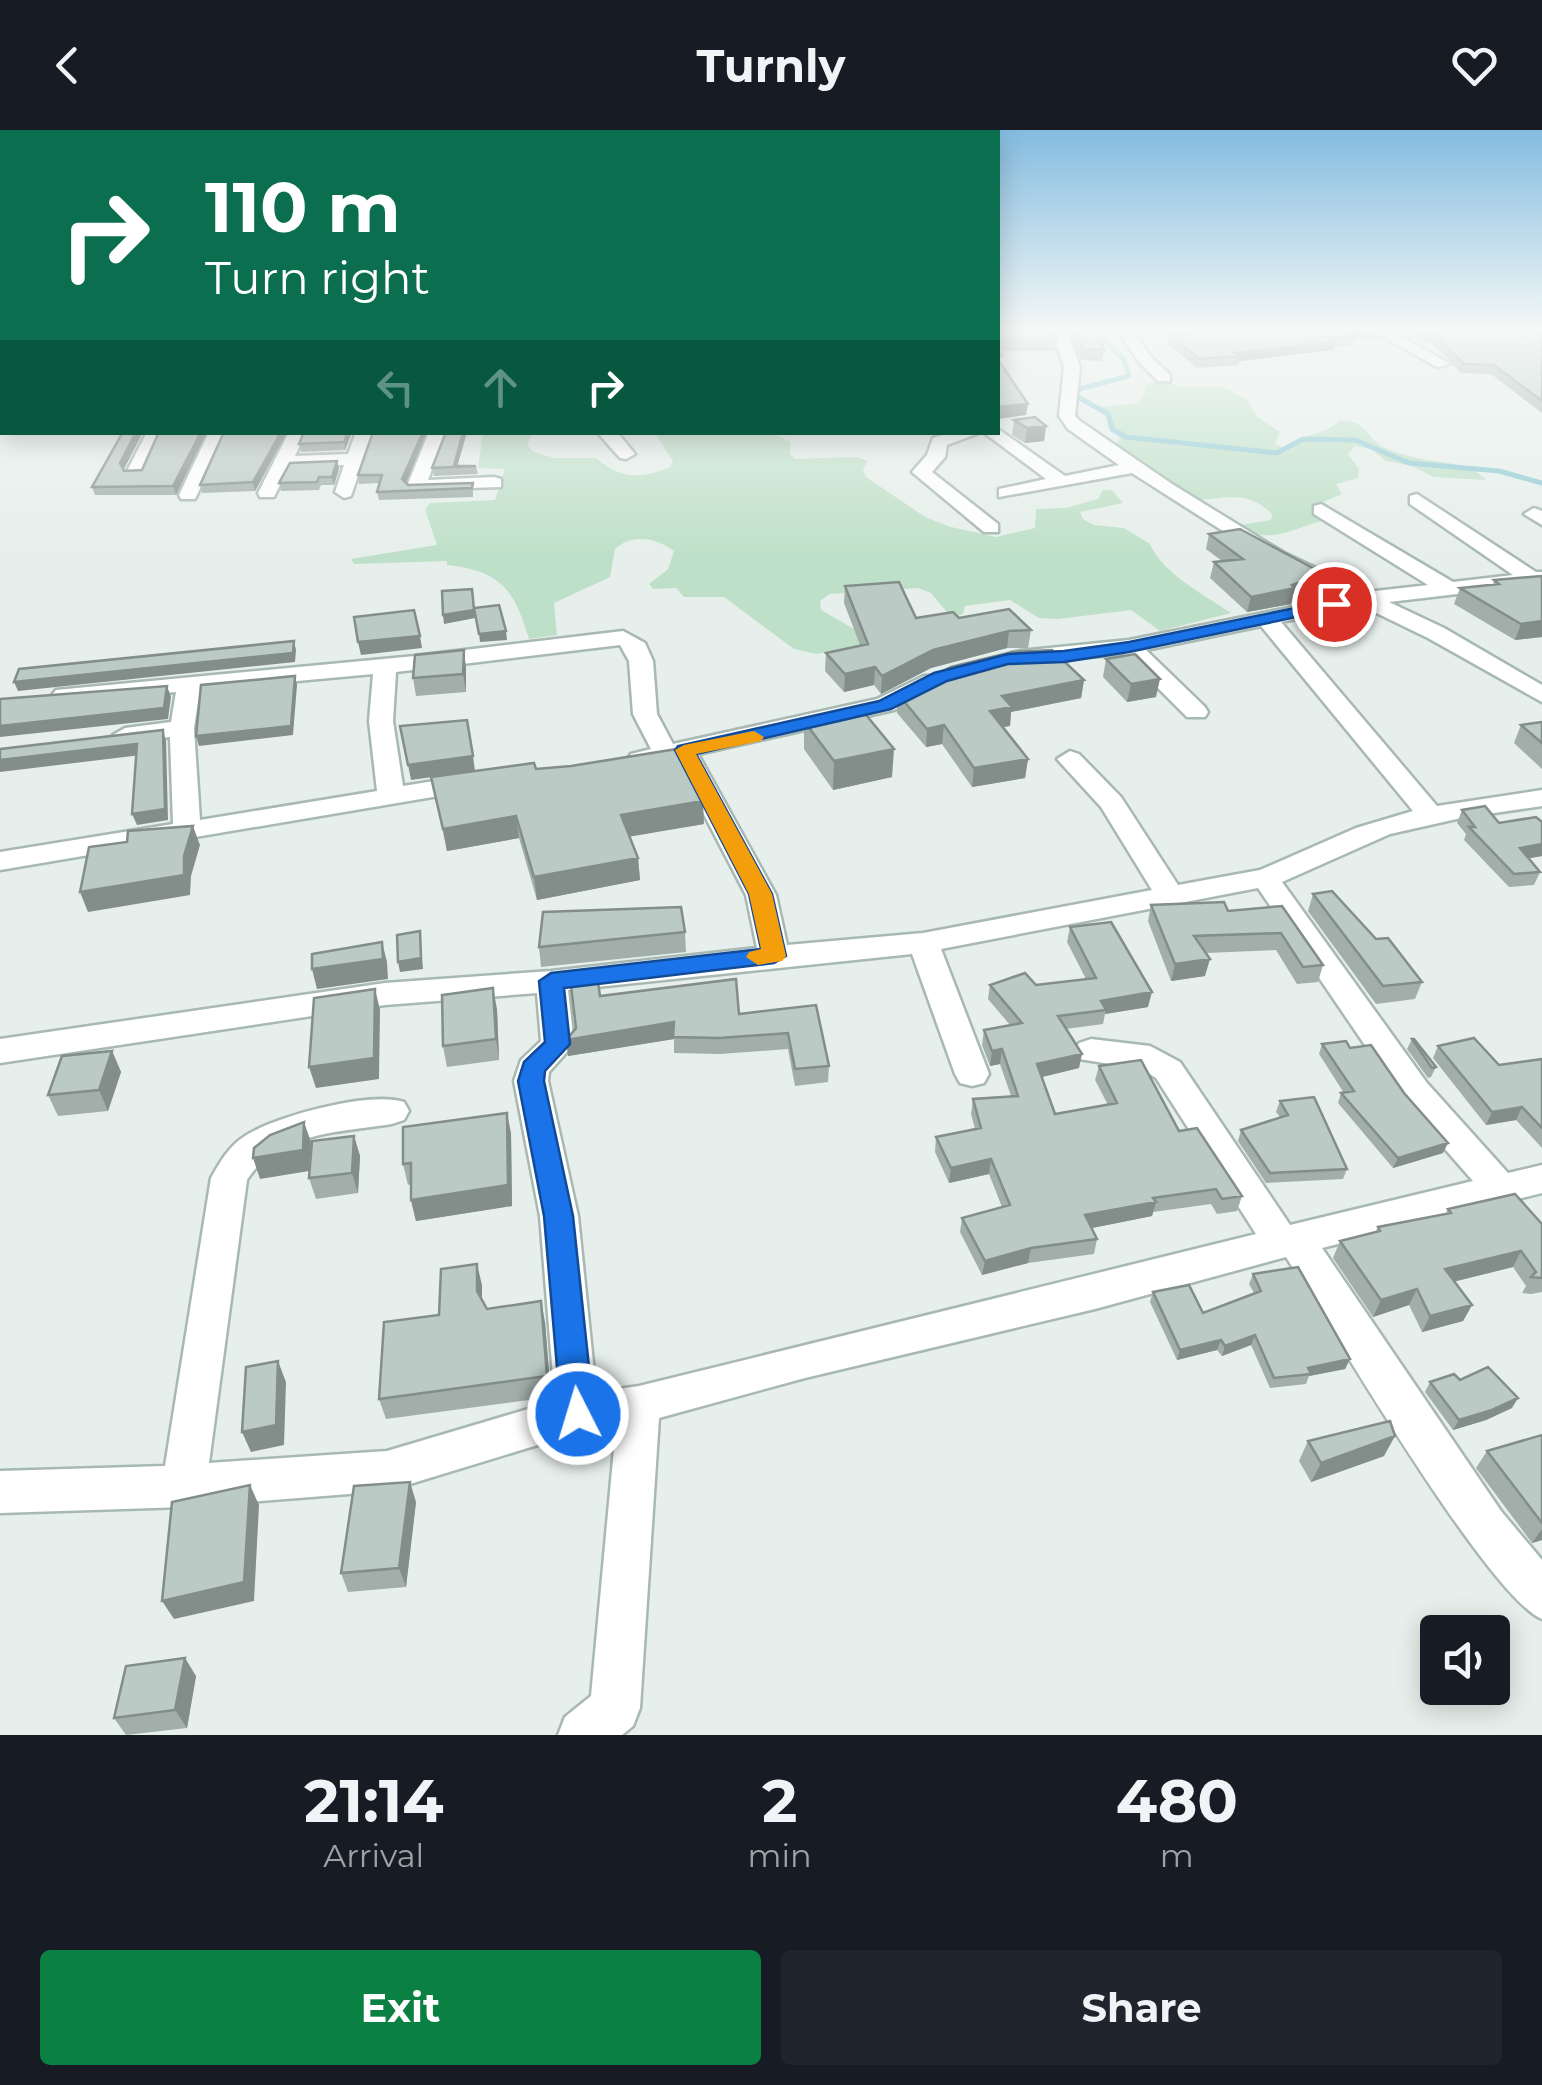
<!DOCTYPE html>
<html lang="en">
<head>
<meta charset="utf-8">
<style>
  body { margin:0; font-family:Montserrat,sans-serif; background:#20242c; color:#f1f3f6; height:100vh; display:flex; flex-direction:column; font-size:38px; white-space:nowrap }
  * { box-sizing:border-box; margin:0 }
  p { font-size:32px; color:#9ea1a6 }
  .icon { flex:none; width:55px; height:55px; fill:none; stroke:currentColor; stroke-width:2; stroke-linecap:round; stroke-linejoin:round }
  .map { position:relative; height:1605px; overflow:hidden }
  .side { display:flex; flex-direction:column; background:#171b24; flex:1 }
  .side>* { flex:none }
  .banner { position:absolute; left:0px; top:0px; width:1000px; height:305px; box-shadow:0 5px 25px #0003; background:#0b6e4f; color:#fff; overflow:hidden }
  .buttons { position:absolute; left:1420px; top:1485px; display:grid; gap:20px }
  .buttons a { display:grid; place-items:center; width:90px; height:90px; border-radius:10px; background:#171b24; box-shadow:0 5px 25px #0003; font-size:50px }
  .pin { position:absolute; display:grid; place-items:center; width:85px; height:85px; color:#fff; margin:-42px; border:5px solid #fff; border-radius:50%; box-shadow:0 2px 10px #0007 }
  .me { position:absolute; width:110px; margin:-55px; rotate:355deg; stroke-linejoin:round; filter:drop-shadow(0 0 8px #0008) }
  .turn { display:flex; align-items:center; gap:35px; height:210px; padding:0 40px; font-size:45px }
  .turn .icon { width:130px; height:130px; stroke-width:2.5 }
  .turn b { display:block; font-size:70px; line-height:85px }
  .lanes { display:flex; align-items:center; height:95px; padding:0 40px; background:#0003; justify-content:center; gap:50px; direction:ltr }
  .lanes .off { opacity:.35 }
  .eta { display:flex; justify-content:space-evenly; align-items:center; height:170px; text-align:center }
  .eta b { font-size:60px; font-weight:700; line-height:70px }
  .cta { display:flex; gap:20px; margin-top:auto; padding:20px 40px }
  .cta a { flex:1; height:115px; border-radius:10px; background:#0b8043; color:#fff; font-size:40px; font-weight:700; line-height:115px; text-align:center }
  .cta a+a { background:#20242c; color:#f1f3f6 }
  header { display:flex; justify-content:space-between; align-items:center; height:130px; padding:0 40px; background:#171b24; font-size:45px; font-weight:700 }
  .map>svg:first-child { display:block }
  .green { fill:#bfe0c8 }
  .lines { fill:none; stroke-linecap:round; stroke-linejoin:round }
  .stream { stroke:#8ec9d4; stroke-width:5 }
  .street-casing { stroke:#a8b8b2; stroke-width:5 }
  .street { fill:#fff; fill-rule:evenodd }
  .wall { fill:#a1aea9 }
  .shaded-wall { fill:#838d89 }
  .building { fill:#bbcac4; stroke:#838d89; stroke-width:2.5 }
  .route { fill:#1a73e8; stroke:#114b97; stroke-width:2.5 }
  .slow { fill:#f59e0b }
</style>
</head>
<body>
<header><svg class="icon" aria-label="back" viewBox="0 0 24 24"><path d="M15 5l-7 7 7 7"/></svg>Turnly<svg class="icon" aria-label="heart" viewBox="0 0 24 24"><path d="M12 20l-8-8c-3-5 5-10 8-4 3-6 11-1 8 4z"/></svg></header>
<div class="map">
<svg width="1542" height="1605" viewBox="0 0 1542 1605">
  <rect width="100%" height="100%" fill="#e6efeb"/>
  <path class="green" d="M1154 252H1171L1177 257H1224L1247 270 1256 286 1280 302 1275 314 1284 318C1301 303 1325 306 1339 291 1362 290 1364 300 1376 312 1382 319 1397 322 1405 325 1431 334 1467 329 1486 350L1434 347 1412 336 1386 331 1371 319 1355 316 1348 324 1359 339 1358 348 1336 354 1342 364 1311 377 1326 390C1289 399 1271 416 1235 396L1271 390 1272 384C1247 359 1226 369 1195 370L1116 314 1120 309 1100 277 1138 273 1145 263V256Z
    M483 303H532L527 314 532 321 553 328H596C619 348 640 350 670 337L673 331 655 303 774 304 791 312 790 324 795 329 857 327 867 331 863 340 866 347 925 387 951 397 996 407 1035 398 1036 379 1066 378 1098 369 1103 360H1112L1123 373 1080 382 1083 389 1094 395 1124 398 1150 414C1162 443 1203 464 1231 483L1160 501 1131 480 1058 489 1039 488 1010 470 965 476 963 484 952 488 931 463 918 458 830 464 820 471 821 480 856 500 867 516 816 524 794 519 724 467H684L676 458 653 459 649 454 668 439 674 421C657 408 632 403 615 419L610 447 554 473 557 505 529 509C514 460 502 441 447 435V431L354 434 351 429 437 415 425 379 430 373 495 370 505 339 478 338Z"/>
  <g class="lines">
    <path class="stream" d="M1106 199V212L1124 230 1129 246 1079 259 1076 266 1108 284 1112 299 1126 307 1277 323 1303 309 1355 310 1409 333 1499 341 1542 353"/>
    <defs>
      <path id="street" d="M1052 199H1066L1080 237 1075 286 1080 291 1172 354 1284 423 1367 462 1428 455 1314 384V376L1321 374 1453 452 1513 445 1410 374V366L1417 364 1536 442H1542V454L1389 472 1444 498 1542 555V572L1428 508 1362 476 1281 492 1437 676 1542 660V676L1461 688 1390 704 1282 752 1427 953 1508 1043 1542 1035V1063L1322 1118 1501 1381 1542 1430V1489C1488 1467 1328 1192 1286 1127L1095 1179 805 1248 659 1288 640 1578 633 1596 622 1605H558L565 1587 591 1566 616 1297 577 1303 387 1361 184 1377 0 1383V1341L165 1336 211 1048C220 1032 229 1016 245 1006 276 986 370 961 404 972L409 981 404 990 392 994C342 1002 277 1002 247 1050L209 1333 387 1321 555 1271 540 1086 514 951 521 930 541 911 537 863 385 875 0 933V909L385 853 551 841 757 818 746 765 675 629 640 637 627 629 631 624 651 619 633 584 629 531 620 515 396 542 393 591 403 656 471 645 484 653 480 659 0 740V722L173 694 170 607 125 612 113 605 125 598 171 592 176 562 64 572 56 570 52 565 56 560 415 526 623 501 645 513 653 531 657 584 673 614 877 569 924 546H940L944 551 940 556 894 580 698 624 776 765 787 815 923 803 1152 760 1101 677 1057 629 1070 621 1079 624 1121 667 1178 755 1260 740 1356 698 1413 681 1261 496 1146 520 1205 577 1208 582 1205 587H1187L1124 524 1012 533 1008 528 1012 523 1020 521 1129 510 1343 467 1270 431 1132 343 999 367V359L1046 349 983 302H998V299L1065 346 1119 335 1068 299 1059 286 1064 237ZM373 544 369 591 377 661 200 690 194 598 200 560ZM1258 758 1403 971 1473 1051 1290 1095 1180 932 1150 916 1091 909 1079 913 1074 921 1079 929 1142 939 1156 948 1256 1104 639 1256 596 1262 578 1086 548 951 549 942 574 914 568 860 912 824 955 944 960 953 972 956 984 953 989 944 941 819Z
        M1117 199H1131L1150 226 1170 245V251H1158L1139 232Z
        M1370 199H1388L1450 234 1437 237Z
        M147 302H164L141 347H129L126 343Z
        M209 302H226L197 365 195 369H181L179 365Z
        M289 302H306L295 326 348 324 356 302H373L351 366 344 368 335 362 344 335 289 337 274 367H260L258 363Z
        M429 302H446L428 350 494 347 501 349V357L409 360 407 356Z
        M597 302H617L635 324 626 329 620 328Z
        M953 302H982L947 315 945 327 932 342 998 394V402H984L912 342 927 325 933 308Z
        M1534 378 1542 381V395L1524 384Z"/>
    </defs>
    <use href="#street" class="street-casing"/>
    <use href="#street" class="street"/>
  </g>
  <path class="wall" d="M998 199 1056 211 1055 221H1003V228H998Z
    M1068 199H1099L1104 220 1102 231 1081 230Z
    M1185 199H1380L1382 200 1380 209 1354 210 1352 216 1334 217 1333 220 1239 231 1238 235 1197 238 1168 214 1170 205 1192 203Z
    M1397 199H1542V283L1491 244 1461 243 1433 214Z
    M1014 290 1046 296 1044 311 1025 313 1012 305Z
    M123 302H143L123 340H142L159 302H207L176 365H95L92 357Z
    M287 302 255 361 202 363 200 355Z
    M352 302 345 320 301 322 299 314Z
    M373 302 408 355 473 353V367L379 370 377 362 380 353 359 354 358 345Z
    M446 302H467L457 336H476L478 344 434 346 432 338Z
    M337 331 339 339 334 355H321L319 360 281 361 279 353Z
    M1209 404 1324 444 1320 460 1292 469 1291 474 1247 482 1210 448 1214 432 1222 431 1206 419Z
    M1542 446V507L1515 510 1454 474 1460 458 1493 455 1494 450Z
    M845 456 916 488H959L1031 500 1028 518H1007L931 538 881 564 874 555 844 562 825 541 826 523 860 515 844 473Z
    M1106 529 1156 567 1127 572 1103 547Z
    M466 538V562L416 566 413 548Z
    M1084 550 1081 568 1011 582 1010 596 1003 597 1028 629 1025 648 972 657 942 614 926 617 897 583 898 564Z
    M804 591 892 647 833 660 804 619Z
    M1542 592V639L1514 613 1521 595Z
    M536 639 704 694 629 706 638 728 640 750 537 770 519 708 447 721 431 647Z
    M1462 680 1499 693 1542 726 1528 728 1540 742 1534 755 1509 757 1464 710 1466 704 1457 693Z
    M1313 764 1376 809 1422 852 1415 869 1376 874 1308 781Z
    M1151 775 1228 781 1282 776 1323 835 1318 852 1297 854 1276 820 1206 823 1205 846 1171 851 1148 791Z
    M1070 797 1148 877 1105 884 1103 894 1066 899 1079 938 1041 947 1055 984 1108 975 1095 950 1099 936 1179 1001 1242 1066 1237 1081 1217 1084 1211 1074 1153 1082 1152 1086 1092 1098 1097 1109 1094 1124 1028 1133 982 1145 960 1102 962 1088 1002 1077 989 1044 949 1053 935 1022 936 1007 975 999 971 984 973 969 1011 966 1000 934 990 936 982 915 984 900 1010 895 988 869 990 855H1036L1086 849 1067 812Z
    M685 802 686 822 541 837 539 817Z
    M600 866 739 884 816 875 829 936 828 952 795 956 788 919 720 924 674 923V909L568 926 576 898Z
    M497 879 499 930 447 937 443 916Z
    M1412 909 1436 937 1431 947 1428 948 1407 919Z
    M1322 914 1350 918 1443 1023 1393 1038 1338 973 1341 963H1344L1319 924Z
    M1438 916 1499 935 1542 929V1018L1516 990 1486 995 1433 928Z
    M112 921 121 942 108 981 58 986 48 965Z
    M1280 971 1347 1039 1343 1049 1266 1053 1238 1011 1241 1000 1280 987 1276 982Z
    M511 1003 512 1076 416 1091 411 1070V1054L408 1055 403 1034Z
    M354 1006 360 1026 358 1063 316 1069 309 1048Z
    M1448 1079 1542 1094V1162L1531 1164 1522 1163 1526 1156 1513 1137 1454 1151 1472 1175 1463 1191 1422 1202 1409 1175 1373 1187 1333 1128 1340 1111 1375 1102 1378 1097 1445 1084Z
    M1253 1144 1350 1229 1345 1239 1309 1246 1306 1254 1270 1258 1251 1215 1222 1226 1217 1220 1177 1230 1150 1172 1153 1162 1203 1183 1254 1163 1249 1154Z
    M482 1155V1169L487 1179 545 1192 551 1267 386 1289 379 1269 439 1185Z
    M1460 1250 1512 1278 1486 1290 1453 1300 1425 1262 1430 1252Z
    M1542 1305V1410L1532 1413 1476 1338 1487 1321Z
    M1308 1311 1384 1326 1311 1352 1299 1331Z
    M416 1372 406 1457 348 1462 341 1443Z
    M196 1546 187 1598 126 1605 114 1588Z"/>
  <path class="shaded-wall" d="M1335 212 1333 220 1239 231 1240 226 1235 223Z
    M1028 274 1026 285 998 289 999 277Z
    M1046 296 1044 311 1025 313 1027 298Z
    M136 302H143L123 341 120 333Z
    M201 302H207L176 365 173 356Z
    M281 302H287L255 361 253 352Z
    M348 302H352L345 320 344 312Z
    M423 302H427L404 358 402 349Z
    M463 302H467L457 337H454Z
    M337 331 339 339 334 355 332 347Z
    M1324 444 1320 460 1292 469 1291 474 1247 482 1251 467Z
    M472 459 475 488 444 494 443 485Z
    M1542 491V507L1515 510 1521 494Z
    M506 501 507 510 480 512 479 504Z
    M1009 501 1007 518 931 538 881 564 882 546 933 520Z
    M420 506 422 518 361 525 358 512Z
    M294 511 296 520 295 532 18 561 14 552Z
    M464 520 466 538V562L463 544Z
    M875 537 874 555 844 562 845 544Z
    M295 546 297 555 293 605 199 616 196 606Z
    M1160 549 1156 567 1127 572 1131 554Z
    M1084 550 1081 568 1011 582 1010 596 988 600 990 581 1002 566Z
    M167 556 171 567 168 589 0 607V596Z
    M944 595 942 614 926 617 927 599Z
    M163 600 166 611 168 690 137 695 132 684Z
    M137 614 141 625 0 642V630Z
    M894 619 892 647 833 660 834 631Z
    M473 626 475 641 411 650 408 635Z
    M1028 629 1025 648 972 657 974 638Z
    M703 671 704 694 622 708 621 685Z
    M516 686 519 708 447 721 443 699Z
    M193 696 200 715 191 746 190 765 88 782 80 762 184 726Z
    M1542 714V726L1514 731 1520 718Z
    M638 728 640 750 537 770 534 747Z
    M420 801 423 839 400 842 398 832Z
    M382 812 387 832 388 849 317 859 312 839Z
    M1210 829 1205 846 1171 851 1175 834Z
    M493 858 497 879 499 930 496 909Z
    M375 859 380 880 379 949 316 958 309 937Z
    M1152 862 1148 877 1105 884 1106 880 1101 871Z
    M674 892V909L568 926 566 910Z
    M1002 919 1000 934 990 936 992 921Z
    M112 921 121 942 108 981 99 960Z
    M1082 924 1079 938 1034 949 1037 934Z
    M1522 977 1516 990 1486 995 1492 982Z
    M507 983 511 1003 512 1076 416 1091 411 1070Z
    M304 992 311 1012 309 1041 260 1049 253 1028Z
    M354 1006 360 1026 358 1063 352 1043Z
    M1448 1013 1443 1023 1393 1038 1398 1028Z
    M991 1029 989 1044 949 1053 951 1038Z
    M1156 1072 1152 1086 1082 1100 1085 1085Z
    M1031 1118 1028 1133 982 1145 985 1131Z
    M1521 1121 1513 1137 1437 1156 1445 1139Z
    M477 1134 482 1155V1182L477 1161Z
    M1417 1159 1409 1175 1373 1187 1381 1170Z
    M541 1171 545 1192 551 1267 547 1246Z
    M1472 1175 1463 1191 1422 1202 1430 1186Z
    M1255 1205 1251 1215 1222 1226 1225 1216Z
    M1221 1210 1217 1220 1177 1230 1180 1220Z
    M1350 1229 1345 1239 1309 1246 1311 1244 1308 1238Z
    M278 1231 286 1252 284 1315 251 1322 242 1302Z
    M1518 1268 1512 1278 1486 1290 1453 1300 1459 1290Z
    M1395 1306 1384 1326 1311 1352 1321 1333Z
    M410 1352 416 1372 406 1457 399 1438Z
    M250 1355 259 1375 254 1471 174 1489 162 1471Z
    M1542 1399V1410L1532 1413Z
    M185 1528 196 1546 187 1598 175 1580Z"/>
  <path class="building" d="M998 199H1053L1056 211H1000L1004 218H998Z
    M1074 199H1099L1104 220 1083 219Z
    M1203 199H1380L1382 200 1348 202 1355 207 1329 208 1335 212 1235 223 1240 226 1199 229 1170 205 1207 201Z
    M1419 199H1542V271L1494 235 1464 234 1435 206Z
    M998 230 1028 274 999 277 998 281Z
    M1035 287 1046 296 1027 298 1014 290Z
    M123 302H136L120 333 124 341 142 340 159 302H201L173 356 92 357Z
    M224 302H281L253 352 200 355Z
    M304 302H348L344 312 299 314Z
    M373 302H423L402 349 408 355 473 353 472 358 377 362 382 345H358Z
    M446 302H463L454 336H476L432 338Z
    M337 331 332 347H319L317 352 279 353 290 333Z
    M1240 399 1324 444 1292 455 1295 458 1251 467 1214 432 1243 429 1209 404Z
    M1542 446V491L1521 494 1460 458 1499 454 1494 450Z
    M899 452 916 488 953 482 959 488 1009 479 1031 500 1009 501 933 520 882 546 875 537 845 544 826 523 868 514 845 456Z
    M472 459 474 480 443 485 442 461Z
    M499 475 506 501 479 504 474 478Z
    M414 480 420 506 358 512 354 487Z
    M294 511 293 523 14 552 19 539Z
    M464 520 463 544 413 548 415 525Z
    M1052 520 1084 550 1002 566 1012 577 990 581 1028 629 974 638 944 595 927 599 898 564 951 537 1012 522Z
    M1135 524 1160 549 1131 554 1106 529Z
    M295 546 291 596 196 606 201 555Z
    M167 556 164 578 0 596V569Z
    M862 580 894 619 834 631 804 591Z
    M467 590 473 626 408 635 400 596Z
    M1542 592V613L1521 595Z
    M163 600 165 679 132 684 137 614 0 630V619Z
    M677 619 703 671 621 685 638 728 534 747 516 686 443 699 431 647 534 633 536 639 571 636Z
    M1485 676 1499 693 1536 687 1542 692V714L1520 718 1540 742 1514 744 1469 697H1475L1462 680Z
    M193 696 184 726V745L80 762 89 717 127 712 128 701Z
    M1332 761 1376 809 1388 808 1422 852 1383 856 1313 764Z
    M1224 772 1228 781 1282 776 1323 835 1303 837 1281 803 1194 806 1210 829 1175 834 1151 775Z
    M681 777 685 802 539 817 543 782Z
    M1111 792 1152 862 1101 871 1106 880 1058 886 1082 924 1037 934 1055 984 1117 973 1099 936 1141 930 1179 1001 1197 998 1242 1066 1222 1069 1216 1059 1153 1068 1156 1072 1085 1085 1097 1109 1031 1118 985 1131 962 1088 1010 1075 991 1029 951 1038 936 1007 981 998 973 969 1018 966 1002 919 992 921 984 900 1022 893 990 855 1025 843 1036 855 1096 848 1070 797Z
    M420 801 421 828 398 832 397 805Z
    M382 812 383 829 312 839V824Z
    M597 845 600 866 736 849 739 884 816 875 829 936 795 939 788 903 719 908 673 907 674 892 566 910 576 898 570 847Z
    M493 858 496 909 443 916 442 865Z
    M375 859 374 928 309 937 314 868Z
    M1474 908 1499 935 1542 929V998L1522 977 1492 982 1438 916Z
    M1412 909H1414L1436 937 1432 938Z
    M1346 911 1350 918 1371 915 1404 963 1448 1013 1398 1028 1341 963 1354 961 1322 914Z
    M112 921 99 960 48 965 62 926Z
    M1314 967 1347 1039 1270 1043 1241 1000 1288 985 1280 971Z
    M507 983 508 1055 411 1070V1033L403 1034V997Z
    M304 992 303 1020 253 1028 254 1018 270 1005Z
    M354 1006 352 1043 309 1048 312 1011Z
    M1515 1064 1542 1094V1148L1531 1147 1536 1142 1521 1121 1445 1139 1472 1175 1430 1186 1417 1159 1381 1170 1340 1111 1380 1101 1378 1097 1451 1083 1448 1079Z
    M477 1134V1161L487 1179 541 1171 547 1246 379 1269 384 1192 439 1185 441 1139Z
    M1298 1137 1350 1229 1308 1238 1311 1244 1274 1248 1255 1205 1225 1216 1221 1210 1180 1220 1153 1162 1189 1155 1203 1183 1261 1161 1253 1144Z
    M278 1231 276 1295 242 1302 246 1237Z
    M1488 1237 1518 1268 1492 1280 1459 1290 1430 1252 1454 1244 1460 1250Z
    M1390 1291 1395 1306 1321 1333 1308 1311Z
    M1542 1305V1393L1487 1321Z
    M410 1352 399 1438 341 1443 354 1356Z
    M250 1355 244 1452 162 1471 172 1372Z
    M185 1528 175 1580 114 1588 126 1536Z"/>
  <linearGradient id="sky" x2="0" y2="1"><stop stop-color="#84bce0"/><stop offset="0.47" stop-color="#f4f8f6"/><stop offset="1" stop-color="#f4f8f6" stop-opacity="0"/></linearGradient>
  <rect width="1542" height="424" fill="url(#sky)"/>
  <path class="route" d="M1334 470 1340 471V478L1129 522 1064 532 1008 534 947 551 891 579 696 624 772 764 786 826 774 833 564 858 570 914 545 941 544 951 573 1086 594 1284 589 1294 578 1298 566 1294 561 1284 544 1086 518 951 524 932 545 912 539 851 551 843 761 819 749 764 675 620 678 616 879 571 934 543 1008 524 1064 521 1129 512Z"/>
  <path class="slow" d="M754 601 764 607 761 611 696 624 772 764 786 826 782 831 758 835 746 827 749 822 761 819 749 764 675 620 684 615Z"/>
</svg>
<div class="buttons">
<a><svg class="icon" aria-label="sound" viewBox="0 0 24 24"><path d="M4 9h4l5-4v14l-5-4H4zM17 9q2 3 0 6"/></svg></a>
</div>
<div class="pin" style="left:1334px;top:474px;background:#d93025"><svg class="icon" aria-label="arrive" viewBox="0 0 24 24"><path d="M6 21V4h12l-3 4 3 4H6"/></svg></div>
<svg class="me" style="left:578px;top:1284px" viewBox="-20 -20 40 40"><circle r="17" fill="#1a73e8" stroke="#fff" stroke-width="3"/><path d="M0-11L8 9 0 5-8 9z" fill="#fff"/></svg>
<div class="banner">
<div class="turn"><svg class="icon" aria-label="right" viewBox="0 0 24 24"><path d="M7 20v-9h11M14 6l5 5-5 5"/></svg><div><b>110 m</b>Turn right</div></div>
<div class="lanes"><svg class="icon off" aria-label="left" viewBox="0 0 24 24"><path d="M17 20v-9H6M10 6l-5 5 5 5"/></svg><svg class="icon off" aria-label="ahead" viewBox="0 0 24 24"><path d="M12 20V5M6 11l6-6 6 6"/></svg><svg class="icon" aria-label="right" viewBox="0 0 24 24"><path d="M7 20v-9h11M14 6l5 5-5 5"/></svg></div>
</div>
</div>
<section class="side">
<div class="eta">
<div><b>21:14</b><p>Arrival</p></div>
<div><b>2</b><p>min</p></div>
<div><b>480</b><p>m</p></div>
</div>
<div class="cta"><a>Exit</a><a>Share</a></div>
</section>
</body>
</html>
